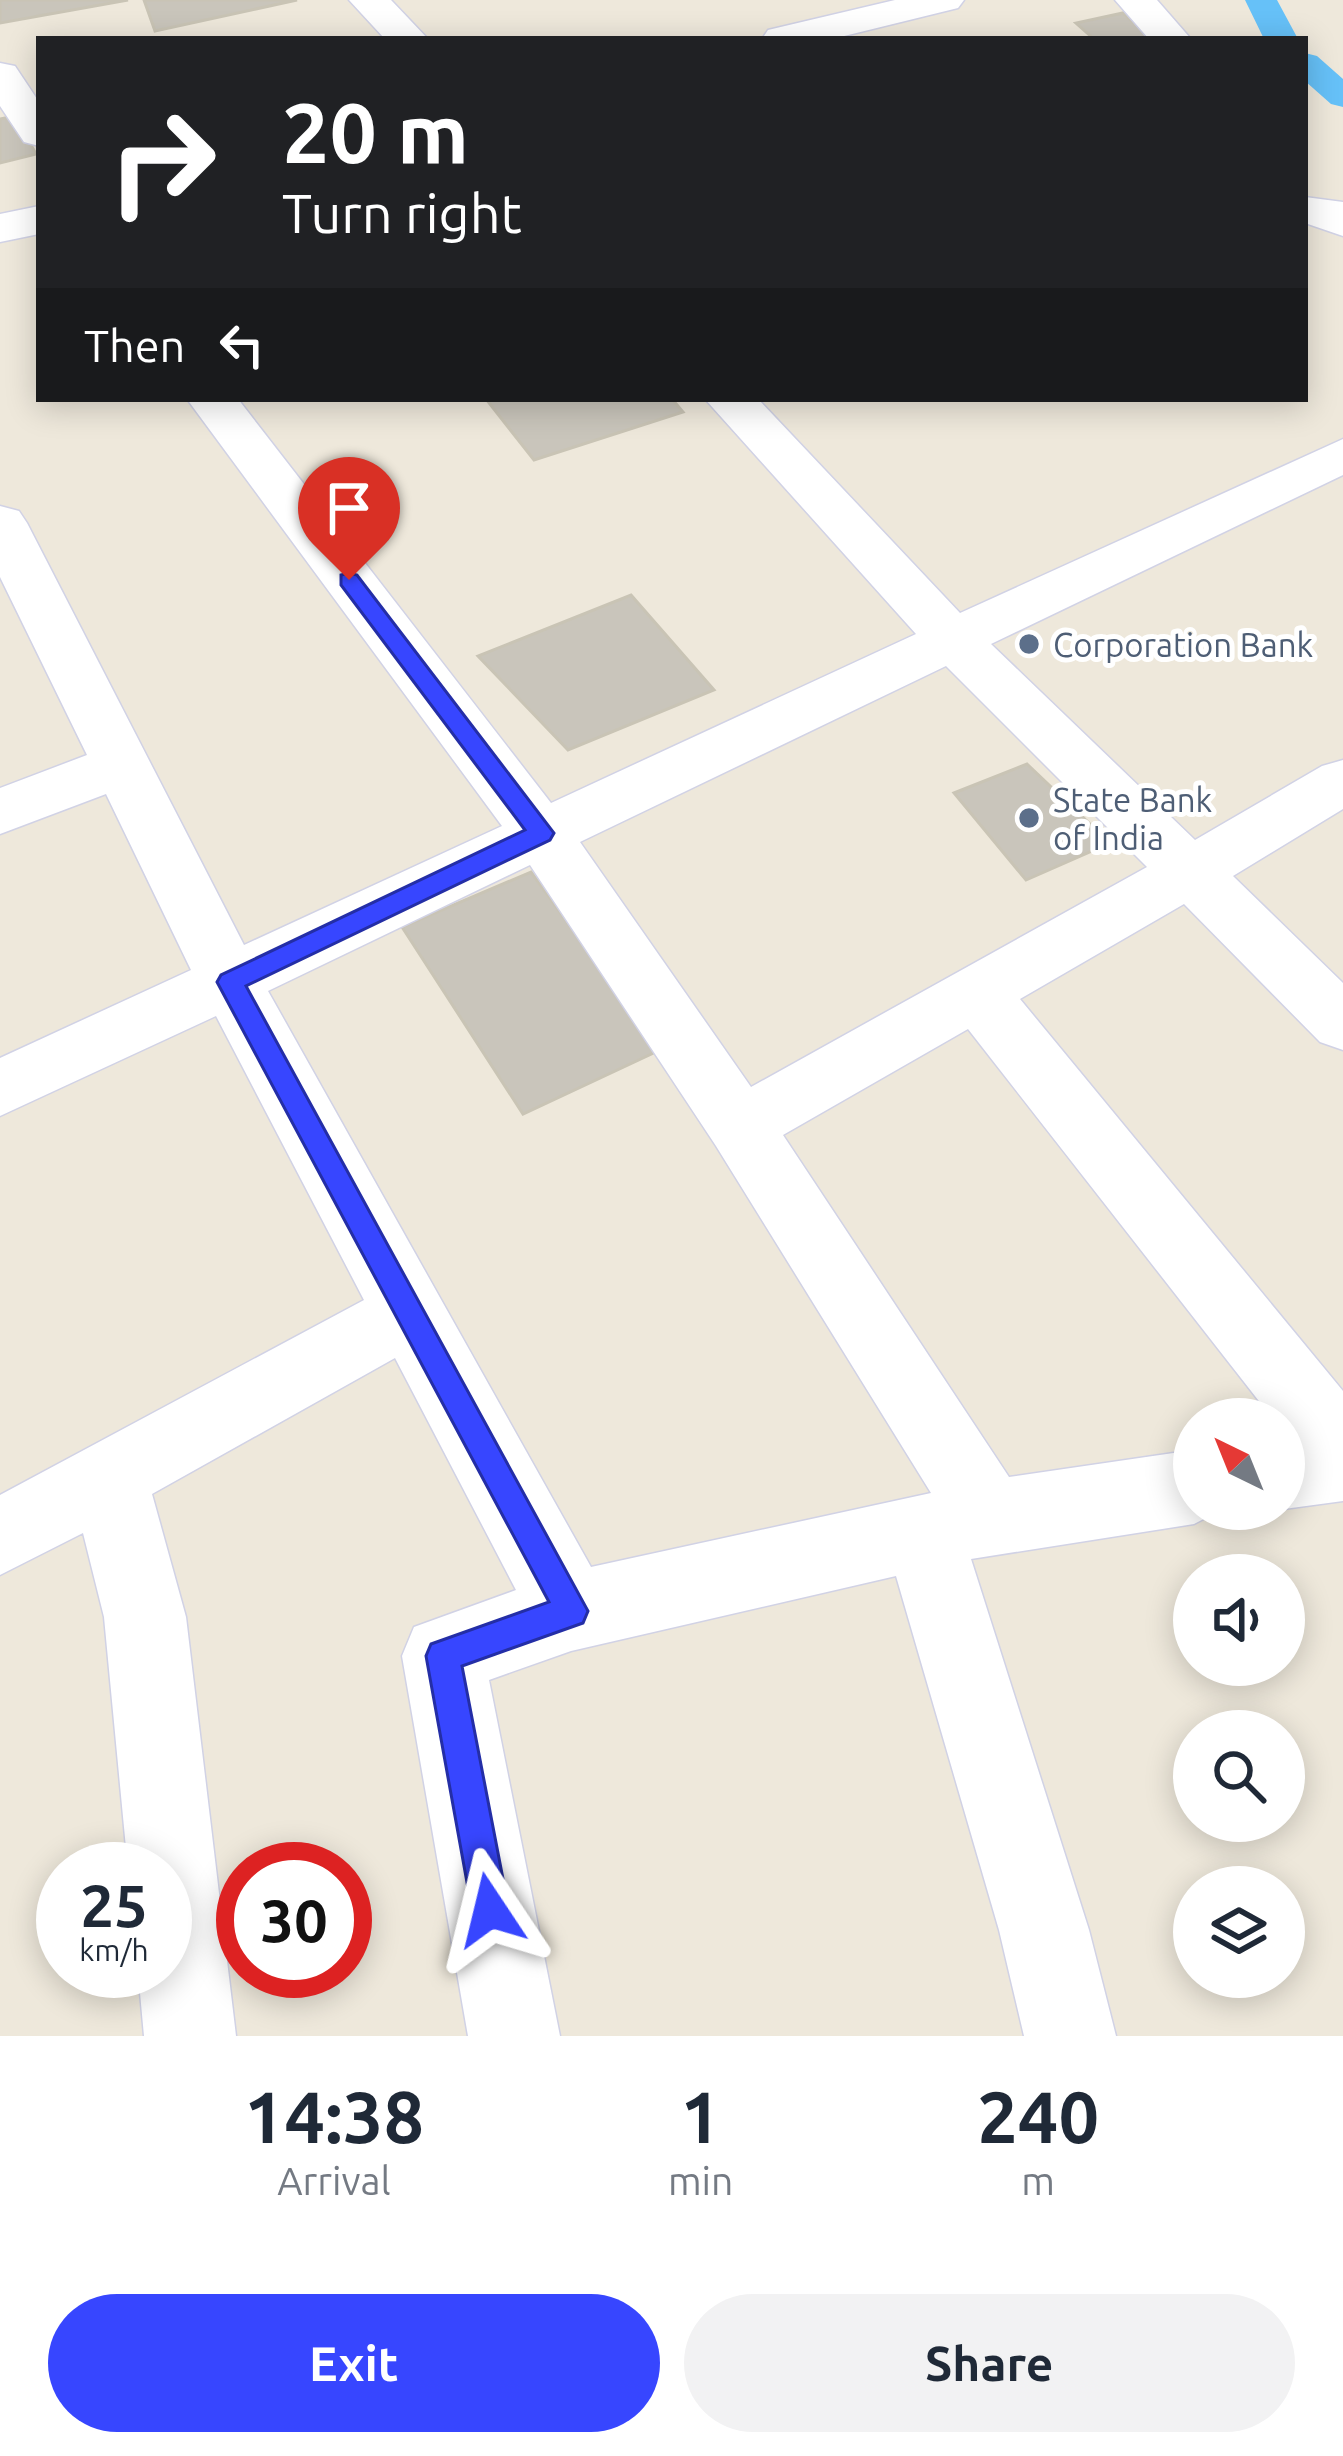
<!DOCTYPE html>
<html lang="en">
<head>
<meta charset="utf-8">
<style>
  body { margin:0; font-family:Ubuntu,sans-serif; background:#f2f2f3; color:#1f2937; height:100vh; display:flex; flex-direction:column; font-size:45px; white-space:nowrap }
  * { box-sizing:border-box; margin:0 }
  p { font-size:39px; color:#747a83 }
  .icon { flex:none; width:66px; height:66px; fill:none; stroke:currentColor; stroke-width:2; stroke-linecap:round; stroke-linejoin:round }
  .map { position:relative; height:2036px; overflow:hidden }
  .drawer { display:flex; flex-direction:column; background:#fff; flex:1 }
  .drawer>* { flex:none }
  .guide { position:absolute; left:36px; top:36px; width:1272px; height:366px; border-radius:0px; box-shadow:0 6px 30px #0003; background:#202124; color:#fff; overflow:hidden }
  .needle { width:78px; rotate:317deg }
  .fabs { position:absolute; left:1173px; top:1398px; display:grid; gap:24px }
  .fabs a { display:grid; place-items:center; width:132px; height:132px; border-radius:50%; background:#fff; box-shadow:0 6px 30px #0003; font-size:60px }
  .speed { position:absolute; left:36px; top:1842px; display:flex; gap:24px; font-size:60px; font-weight:700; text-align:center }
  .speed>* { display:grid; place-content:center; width:156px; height:156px; border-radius:50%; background:#fff; box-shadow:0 6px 30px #0003; line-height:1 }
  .speed small { font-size:30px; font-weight:400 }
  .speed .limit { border:18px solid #d22; background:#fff; color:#111 }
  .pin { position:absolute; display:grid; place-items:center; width:102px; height:102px; color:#fff; margin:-123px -51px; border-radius:50% 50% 50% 0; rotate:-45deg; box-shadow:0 0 12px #0007 }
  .pin .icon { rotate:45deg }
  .me { position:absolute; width:132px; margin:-66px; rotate:350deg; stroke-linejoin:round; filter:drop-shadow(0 0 9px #0008) }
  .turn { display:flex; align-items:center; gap:42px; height:252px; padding:0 48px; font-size:54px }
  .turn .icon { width:156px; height:156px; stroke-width:2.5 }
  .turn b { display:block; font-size:84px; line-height:102px }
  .then { display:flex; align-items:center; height:114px; padding:0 48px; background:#0003; gap:24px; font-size:45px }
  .eta { display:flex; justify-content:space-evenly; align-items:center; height:204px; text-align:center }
  .eta b { font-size:72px; font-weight:700; line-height:84px }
  .button { display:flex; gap:24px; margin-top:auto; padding:24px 48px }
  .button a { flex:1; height:138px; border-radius:72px; background:#3746ff; color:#fff; font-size:48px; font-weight:700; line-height:138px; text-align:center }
  .button a+a { background:#f2f2f3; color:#1f2937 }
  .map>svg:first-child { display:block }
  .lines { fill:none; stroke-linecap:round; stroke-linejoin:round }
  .canal { fill:#66c1f8; fill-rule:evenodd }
  .building { fill:#c9c5bb; stroke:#c9c4b5; stroke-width:3 }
  .minor-casing { stroke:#d1d2e5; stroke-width:3 }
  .minor { fill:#fff; fill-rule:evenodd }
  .route { fill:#3746ff; stroke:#242ea6; stroke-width:3 }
  .service-dot { fill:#5c6f8a; stroke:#fff; stroke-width:4.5 }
  .labels { text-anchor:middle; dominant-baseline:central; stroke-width:10; stroke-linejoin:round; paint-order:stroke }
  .service-label { font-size:33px; fill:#4e5e75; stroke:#fff; text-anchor:start }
</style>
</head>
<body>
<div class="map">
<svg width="1343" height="2036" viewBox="0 0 1343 2036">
  <rect width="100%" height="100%" fill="#eee8db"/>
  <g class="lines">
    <path class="canal" d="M1245 0H1277L1298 39H1264Z
      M1305 53 1317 56 1343 79V107L1331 104 1305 81Z"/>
  </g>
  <path class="building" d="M0 0H128L0 23Z
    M144 0H297L155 31Z
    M1123 13 1152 39H1094L1076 23Z
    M15 116 36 154 0 163V119Z
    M486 399H672L683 412 534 460Z
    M631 595 714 690 568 750 478 656Z
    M1027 764 1110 843 1026 880 954 793Z
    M531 872 660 1050 523 1114 402 927Z"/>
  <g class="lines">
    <defs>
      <path id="minor" d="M349 0H391L428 39H385Z
        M895 0H964L958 8 832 39H762L768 30Z
        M1115 0H1157L1191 39H1149Z
        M0 63 15 66 39 102V146L24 142 0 106Z
        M1305 197 1343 202V236L1305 223Z
        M39 206V234L0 242V214Z
        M187 399H238L551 803 916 634 705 399H758L960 613 1343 439V475L991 644 1195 840 1322 766 1343 760V809L1233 876 1343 983V1050L1320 1042 1184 904 1020 999 1343 1391V1501L1284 1509H1283L1284 1419H1273L968 1029 783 1135 1009 1477 1194 1450V1509H1223L1194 1524 971 1559 1089 1930 1116 2036H1024L999 1930 896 1576 571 1651 489 1680 560 2036H468L402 1656 414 1627 516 1590 395 1358 152 1494 186 1617 236 2036H144L138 1971H165V1869H128L104 1617 83 1533 0 1575V1495L364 1300 216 1016 0 1116V1058L191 970 106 794 0 834V788L87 755 0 577V506L19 511 27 523 244 945 502 826ZM946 666 1147 867 751 1087 580 842ZM530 865 716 1146 931 1493 591 1567 268 991Z"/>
    </defs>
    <use href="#minor" class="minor-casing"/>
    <use href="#minor" class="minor"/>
  </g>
  <path class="route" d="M349 573 357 575 554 833 550 840 246 986 588 1611 583 1623 462 1666 509 1910 504 1923 490 1928 477 1923 472 1910 426 1656 431 1644 549 1602 217 982 221 975 525 830 341 585V575Z"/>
  <g class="service-dot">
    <circle cx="1029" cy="644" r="12"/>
    <circle cx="1029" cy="818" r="12"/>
  </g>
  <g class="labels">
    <g class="service-label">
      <text x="1053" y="644">Corporation Bank</text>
      <text x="1053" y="799">State Bank<tspan x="1053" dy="38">of India</tspan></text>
    </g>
  </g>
</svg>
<div class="fabs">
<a><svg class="needle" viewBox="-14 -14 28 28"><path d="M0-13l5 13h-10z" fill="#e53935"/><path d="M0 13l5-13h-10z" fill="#747a83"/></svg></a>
<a><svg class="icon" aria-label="sound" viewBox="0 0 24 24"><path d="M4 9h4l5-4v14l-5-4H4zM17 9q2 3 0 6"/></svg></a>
<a><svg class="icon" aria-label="search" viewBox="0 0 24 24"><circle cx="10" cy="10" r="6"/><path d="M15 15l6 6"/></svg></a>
<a><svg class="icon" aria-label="layers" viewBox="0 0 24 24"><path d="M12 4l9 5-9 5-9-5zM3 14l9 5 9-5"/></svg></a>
</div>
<div class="speed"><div>25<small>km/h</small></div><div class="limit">30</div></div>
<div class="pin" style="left:349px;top:580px;background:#d93025"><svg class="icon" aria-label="arrive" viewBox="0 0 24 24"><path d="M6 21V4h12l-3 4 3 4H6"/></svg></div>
<svg class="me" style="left:490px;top:1910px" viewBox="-20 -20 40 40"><path d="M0-17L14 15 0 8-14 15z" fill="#3746ff" stroke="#fff" stroke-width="4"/></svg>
<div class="guide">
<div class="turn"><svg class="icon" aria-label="right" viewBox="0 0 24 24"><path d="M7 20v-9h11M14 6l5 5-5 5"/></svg><div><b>20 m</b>Turn right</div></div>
<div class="then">Then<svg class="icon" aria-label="left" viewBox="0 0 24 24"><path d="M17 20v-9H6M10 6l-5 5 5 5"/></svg></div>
</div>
</div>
<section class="drawer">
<div class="eta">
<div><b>14:38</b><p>Arrival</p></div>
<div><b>1</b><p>min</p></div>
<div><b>240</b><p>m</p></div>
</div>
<div class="button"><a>Exit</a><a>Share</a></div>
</section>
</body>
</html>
